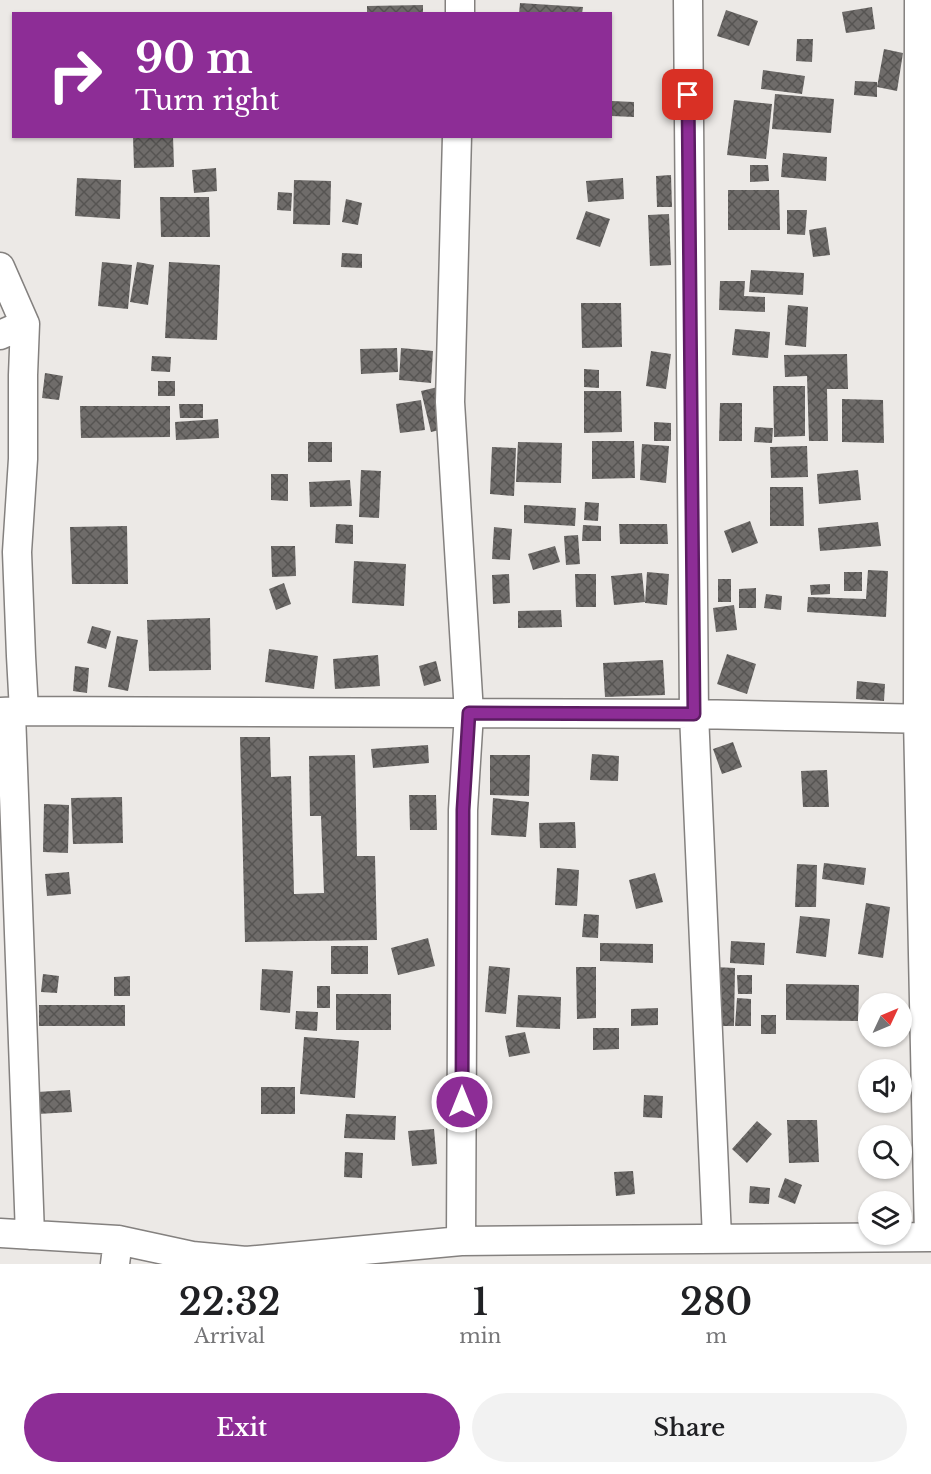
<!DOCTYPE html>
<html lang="en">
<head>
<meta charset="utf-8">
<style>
  body { margin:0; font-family:"Libre Baskerville",serif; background:#f2f2f2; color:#202124; height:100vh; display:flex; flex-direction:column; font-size:22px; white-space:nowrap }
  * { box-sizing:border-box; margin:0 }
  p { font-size:20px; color:#757577 }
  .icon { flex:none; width:33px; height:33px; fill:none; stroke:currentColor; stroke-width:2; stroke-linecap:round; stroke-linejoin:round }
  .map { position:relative; height:1264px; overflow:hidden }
  .panel { display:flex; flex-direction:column; background:#fff; flex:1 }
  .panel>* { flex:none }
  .hud { position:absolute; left:12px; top:12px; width:600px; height:126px; border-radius:0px; box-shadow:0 2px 4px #0004; background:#8d2d96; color:#fff; overflow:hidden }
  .needle { width:39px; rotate:46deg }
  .fabs { position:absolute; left:858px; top:993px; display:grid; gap:12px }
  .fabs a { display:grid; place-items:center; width:54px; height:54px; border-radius:50%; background:#fff; box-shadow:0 2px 4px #0004; font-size:30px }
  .pin { position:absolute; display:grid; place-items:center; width:51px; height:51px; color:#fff; margin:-26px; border-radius:12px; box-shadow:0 3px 9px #0006 }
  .me { position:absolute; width:66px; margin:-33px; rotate:0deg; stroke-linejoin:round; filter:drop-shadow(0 0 4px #0008) }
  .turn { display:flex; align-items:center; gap:21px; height:126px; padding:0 24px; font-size:27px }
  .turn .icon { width:78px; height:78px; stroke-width:2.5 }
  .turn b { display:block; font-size:42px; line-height:51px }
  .eta { display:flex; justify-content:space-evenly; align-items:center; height:102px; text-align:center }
  .eta b { font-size:36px; font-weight:600; line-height:42px }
  .button { display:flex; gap:12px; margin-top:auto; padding:12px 24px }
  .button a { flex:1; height:69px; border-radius:36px; background:#8d2d96; color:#fff; font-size:24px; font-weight:600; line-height:69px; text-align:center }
  .button a+a { background:#f2f2f2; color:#202124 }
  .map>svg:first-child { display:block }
  .building { fill:url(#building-cross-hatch) }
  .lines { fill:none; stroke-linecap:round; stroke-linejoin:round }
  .street-casing { stroke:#84817f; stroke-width:31 }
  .street { stroke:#fff; stroke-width:28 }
  .route-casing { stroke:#5c1d62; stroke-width:15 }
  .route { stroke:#8d2d96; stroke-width:10 }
</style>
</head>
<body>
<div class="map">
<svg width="931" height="1264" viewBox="0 0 931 1264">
  <defs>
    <pattern id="building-cross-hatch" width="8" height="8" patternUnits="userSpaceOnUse" patternTransform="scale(1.5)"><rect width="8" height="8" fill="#6f6c6a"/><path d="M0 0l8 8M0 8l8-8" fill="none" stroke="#565452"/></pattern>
  </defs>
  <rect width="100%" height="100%" fill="#ece9e6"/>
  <path class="building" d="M520 3 583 7 582 14H519Z
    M423 5V14H367V6Z
    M872 7 875 29 846 33 842 12Z
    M726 10 758 21 749 46 717 36Z
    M797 39H813L812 62 796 61Z
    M884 49 903 53 897 91 877 87Z
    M763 70 805 76 802 94 761 89Z
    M855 81 877 82V97L854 95Z
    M775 94 834 99 831 133 772 129Z
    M734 100 772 104 766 159 727 155Z
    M612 101 634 102V117L611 116Z
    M133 136H173L174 167 134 168Z
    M783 153 827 157 826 181 781 177Z
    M750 165H768L769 181 750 182Z
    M216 168 217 191 194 193 192 170Z
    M671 175 672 207H657L656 176Z
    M77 178 121 180 120 219 75 216Z
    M623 178 624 199 588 202 586 181Z
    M294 180 331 181 330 225 293 224Z
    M728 190H779L780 230H728Z
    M278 192 292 193 291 211 277 210Z
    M160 197H209L210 237H161Z
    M346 199 362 203 358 225 342 222Z
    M787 210H807L805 235 787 234Z
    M586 211 610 219 600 247 576 239Z
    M669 214 671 265 650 266 648 215Z
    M826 227 830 255 813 257 809 230Z
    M342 253 362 254V268L341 267Z
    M102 262 132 265 128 309 98 306Z
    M137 262 154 265 148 305 130 302Z
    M169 262 220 265 217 340 165 338Z
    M751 270 804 273 803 295 749 292Z
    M720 281H745L744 296 765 297V312L719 310Z
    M581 303H621L622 347 582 348Z
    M788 305 808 307 806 347 785 345Z
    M735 329 770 332 768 358 732 355Z
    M397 348 398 372 361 374 360 349Z
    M401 348 433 351 431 383 399 380Z
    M651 351 671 354 666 389 646 386Z
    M847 354 848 389H827L828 441H809L807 376 785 377 784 355Z
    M152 356 171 357 170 372 151 371Z
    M584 369 599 370V388L584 387Z
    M45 373 63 376 59 400 42 398Z
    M158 381H175V396H158Z
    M773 386H805V436L774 437Z
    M438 387 448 428 431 432 421 391Z
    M584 391H621L622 432 584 433Z
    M842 399 883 400 884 443 842 442Z
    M421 400 425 430 400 433 396 404Z
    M720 403H742V441H719Z
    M179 404H203V418H180Z
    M80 406H170V437L81 438Z
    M218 419 219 438 176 440 175 422Z
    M654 422 671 423V441H654Z
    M755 427 773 428 772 443 754 442Z
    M592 441H634L635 478 592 479Z
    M308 442H332V462H308Z
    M518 442 562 443 561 483 516 482Z
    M642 444 669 446 666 483 640 480Z
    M807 446 808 477 771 478 770 447Z
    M492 447 516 448 514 496 490 494Z
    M361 470 381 471 379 518 359 517Z
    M858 470 861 500 819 504 817 474Z
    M271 474H288V501L271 500Z
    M350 480 352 506 310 507 309 482Z
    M770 487H803L804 526H770Z
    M585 502 599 503 598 521 584 520Z
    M524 505 576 508 575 526 524 523Z
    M750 521 758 543 732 553 724 531Z
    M878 522 881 546 820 551 818 528Z
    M336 524 353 525V544L335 543Z
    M619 524H667L668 544H620Z
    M583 525 601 526V541H582Z
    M127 526 128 584H72L70 527Z
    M494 527 512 529 510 560 492 559Z
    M578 535 580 564 566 565 564 536Z
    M271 546H295L296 576 272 577Z
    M555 546 560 562 533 570 528 554Z
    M354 561 406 564 404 606 352 603Z
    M868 570 888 571 886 617 807 612 808 597 866 599Z
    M647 572 669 574 667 605 645 603Z
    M844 572H862V591H844Z
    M642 573 645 602 614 605 611 576Z
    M509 574 510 603 493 604 492 575Z
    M575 574H596V607H576Z
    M718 579H731V602H718Z
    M284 583 291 604 276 610 269 589Z
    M830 584V594L811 595 810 585Z
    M756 588V608H739V589Z
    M766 594 782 596 781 610 764 608Z
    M734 605 737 630 716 632 713 608Z
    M561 610 562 627 518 628V611Z
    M210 618 211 670 149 671 147 620Z
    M92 626 111 631 106 649 87 643Z
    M117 636 138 640 128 691 108 687Z
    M269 649 318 656 314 689 265 682Z
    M727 654 756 664 747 694 717 684Z
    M378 655 380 686 335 689 333 659Z
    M663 660 665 695 605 697 603 663Z
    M436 661 441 681 424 686 419 666Z
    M75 666 89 668 87 693 73 691Z
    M857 681 885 684 884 701 856 699Z
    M240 737H270L271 777 291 776 294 894 324 893 321 816H310L309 756 355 755 357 856H375L377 940 245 942Z
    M733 742 742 767 722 774 713 749Z
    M428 745 429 763 373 768 371 749Z
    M592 754 619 756 618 781 590 780Z
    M490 755H530L529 796 490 795Z
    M827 770 829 807H803L801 771Z
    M409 795H436L437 830H410Z
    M122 797 123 843 73 844 71 798Z
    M493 798 529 802 526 837 491 835Z
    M44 804 69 805 68 853 43 852Z
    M575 822 576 848H540L539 823Z
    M824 863 866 868 864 885 822 879Z
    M797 864 817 865 816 907H795Z
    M557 868 579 870 577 906 555 905Z
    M69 872 71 894 47 896 45 874Z
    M655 873 663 902 636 909 629 880Z
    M866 903 890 907 883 958 858 954Z
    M584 914 599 915 598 938 582 937Z
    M800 916 830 919 826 957 796 953Z
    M428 938 435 966 398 975 391 948Z
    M731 941 765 943 764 965 730 963Z
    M600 943 653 944V963L600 961Z
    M331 946H368V974H331Z
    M489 966 510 968 506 1014 485 1012Z
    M576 967H596V1018L577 1019Z
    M714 967 735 968 734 1026H713Z
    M262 969 293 971 290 1013 260 1010Z
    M43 974 59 976 57 993 41 992Z
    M737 975H752V994H738Z
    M130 976V996H114V977Z
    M786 984 859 985 858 1021 786 1020Z
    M317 986H330V1008H317Z
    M336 994H391V1030H336Z
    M518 995 561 997 560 1029 516 1027Z
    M737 998 751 999V1026H735Z
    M39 1005H125V1026H39Z
    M658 1008V1025L631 1026V1009Z
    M296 1011 318 1012 317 1031 295 1029Z
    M761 1015H776V1034H761Z
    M593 1028H619V1049L593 1050Z
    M525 1032 530 1053 509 1057 505 1036Z
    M304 1037 359 1041 355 1098 300 1094Z
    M261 1087H295V1114H261Z
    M70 1090 72 1112 38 1114 37 1092Z
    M644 1095 663 1096 662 1118 643 1117Z
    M346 1114 396 1116 395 1140 344 1138Z
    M787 1120H817L819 1162 789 1163Z
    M757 1121 772 1134 747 1163 732 1149Z
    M434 1129 437 1164 412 1166 408 1131Z
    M345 1152 363 1153 362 1178 344 1177Z
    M633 1171 635 1194 616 1196 614 1172Z
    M785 1178 802 1185 795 1204 778 1197Z
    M750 1186 770 1188 769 1204 749 1203Z"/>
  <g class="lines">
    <defs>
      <path id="street" d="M688 0 694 714 717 1238
        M919 0 918 718 929 1237
        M460 14V0
        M457 136 450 402 469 713 463 810 461 1241
        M0 267 25 324 23 375V459L17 552 21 656 24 711
        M0 335 25 324
        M0 712 24 711 694 714 931 719
        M11 713 30 1235
        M0 1233 118 1240 192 1256 246 1261 461 1241 931 1237
        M115 1264 118 1240"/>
    </defs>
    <use href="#street" class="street-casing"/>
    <use href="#street" class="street"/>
  </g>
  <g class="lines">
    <defs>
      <path id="route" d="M462 1102 463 810 469 713 694 714 688 95"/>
    </defs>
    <use href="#route" class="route-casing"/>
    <use href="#route" class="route"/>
  </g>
</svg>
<div class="fabs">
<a><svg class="needle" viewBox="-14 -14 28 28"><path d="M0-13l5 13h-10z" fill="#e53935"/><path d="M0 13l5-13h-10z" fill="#757577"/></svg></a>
<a><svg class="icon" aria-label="sound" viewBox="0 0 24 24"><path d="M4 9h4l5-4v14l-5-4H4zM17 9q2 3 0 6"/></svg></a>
<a><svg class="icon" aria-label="search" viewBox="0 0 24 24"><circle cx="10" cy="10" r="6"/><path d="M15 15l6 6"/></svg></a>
<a><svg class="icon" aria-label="layers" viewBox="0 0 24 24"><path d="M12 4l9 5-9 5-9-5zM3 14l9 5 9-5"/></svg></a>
</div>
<div class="pin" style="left:688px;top:95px;background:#d93025"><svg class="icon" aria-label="arrive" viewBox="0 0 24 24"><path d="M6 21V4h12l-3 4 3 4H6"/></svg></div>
<svg class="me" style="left:462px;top:1102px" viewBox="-20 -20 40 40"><circle r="17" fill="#8d2d96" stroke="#fff" stroke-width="3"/><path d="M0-11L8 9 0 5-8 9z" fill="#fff"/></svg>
<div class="hud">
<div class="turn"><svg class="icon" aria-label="right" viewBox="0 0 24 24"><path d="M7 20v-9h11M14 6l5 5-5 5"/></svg><div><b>90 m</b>Turn right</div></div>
</div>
</div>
<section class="panel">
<div class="eta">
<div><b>22:32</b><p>Arrival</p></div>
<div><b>1</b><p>min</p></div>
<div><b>280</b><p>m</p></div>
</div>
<div class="button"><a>Exit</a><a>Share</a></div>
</section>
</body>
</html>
